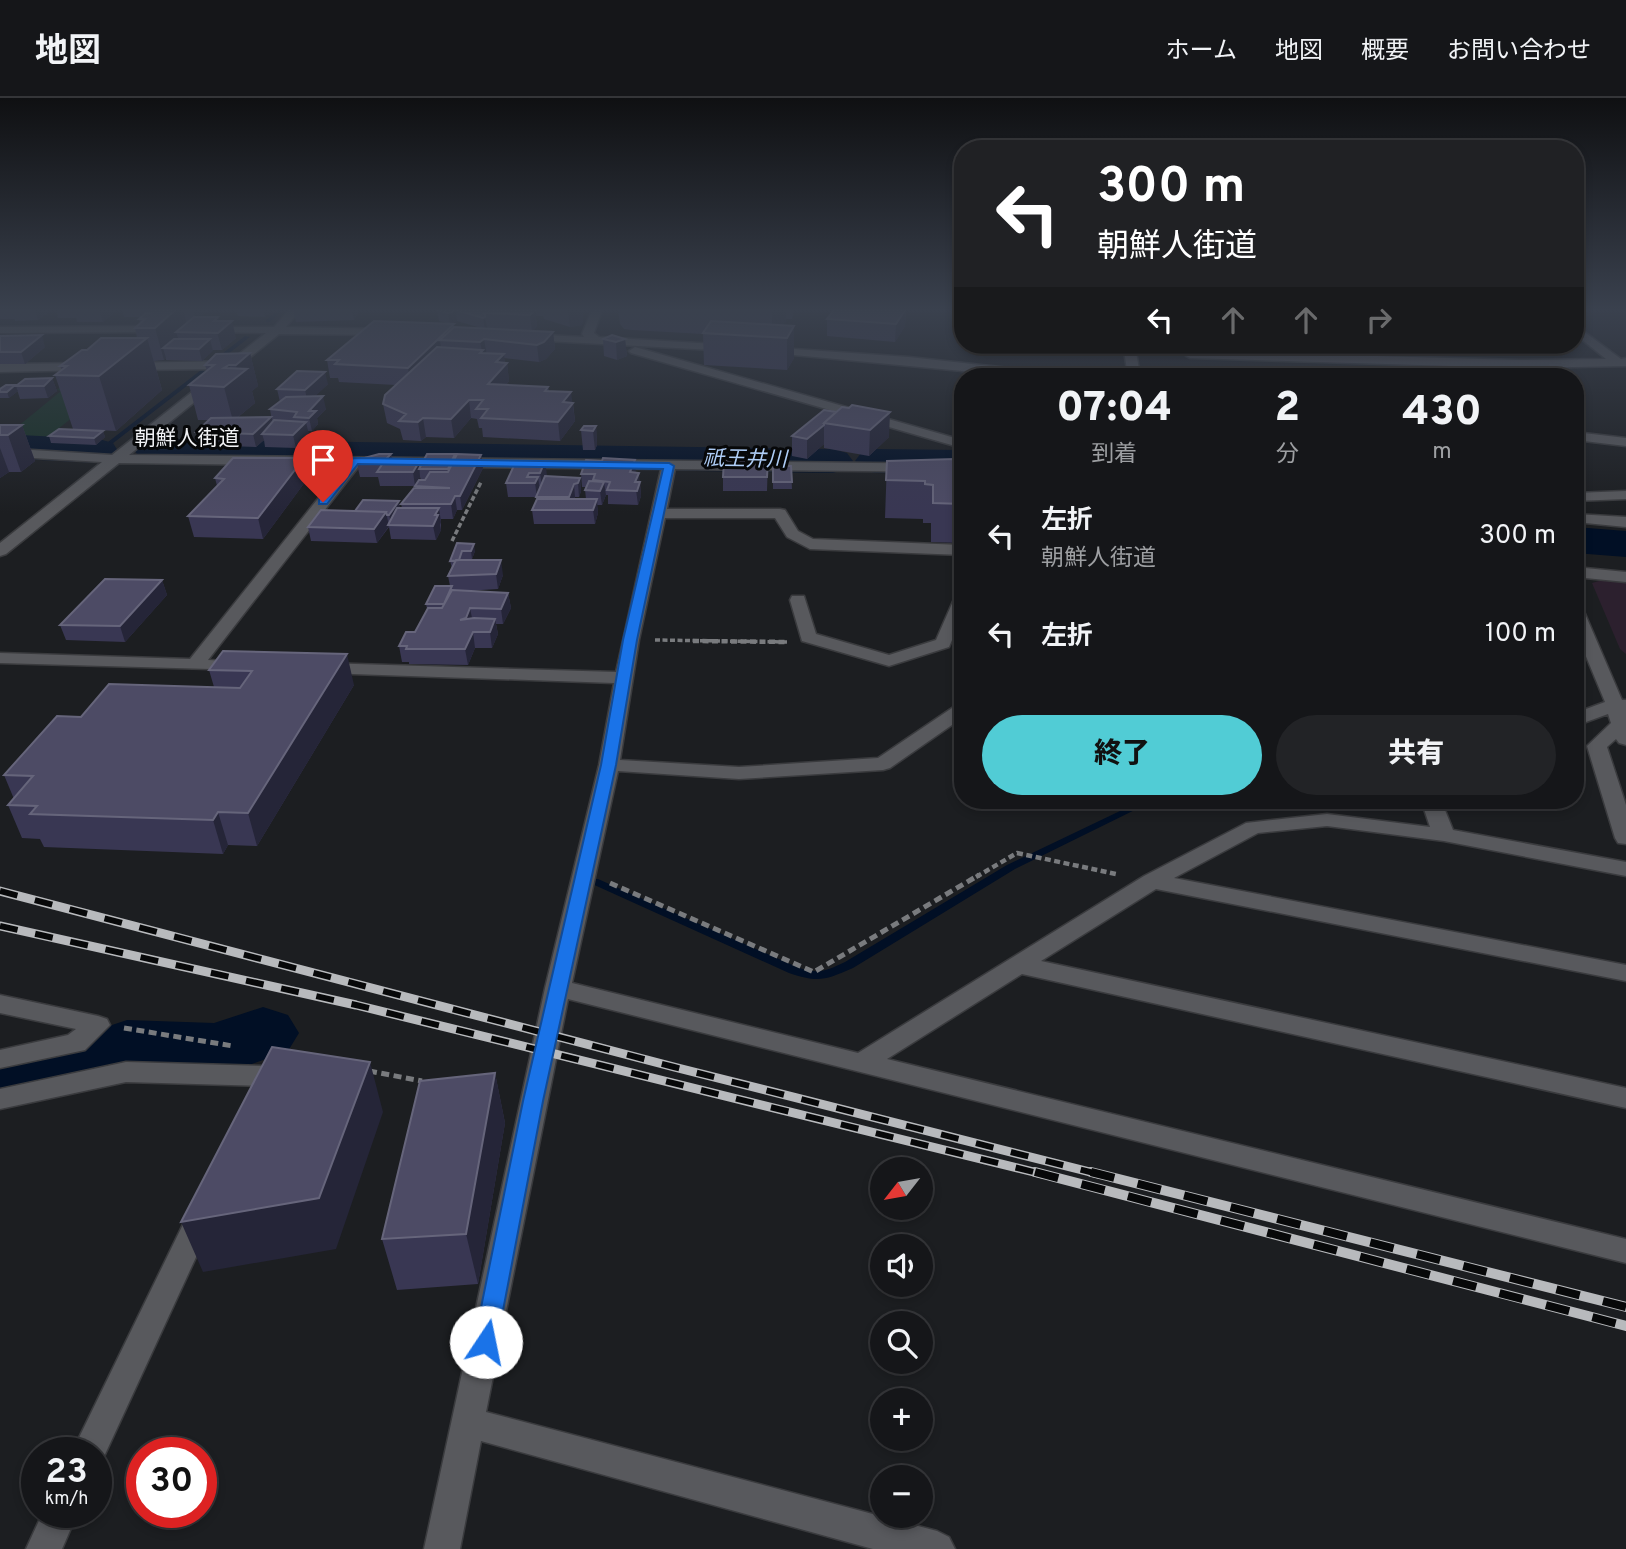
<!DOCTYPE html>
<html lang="ja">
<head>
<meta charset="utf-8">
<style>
  body { margin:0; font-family:Overpass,"Noto Sans JP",sans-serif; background:#222326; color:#f1f3f6; height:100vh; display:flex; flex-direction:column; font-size:26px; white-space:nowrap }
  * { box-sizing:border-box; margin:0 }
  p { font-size:23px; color:#9d9fa2 }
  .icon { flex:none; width:38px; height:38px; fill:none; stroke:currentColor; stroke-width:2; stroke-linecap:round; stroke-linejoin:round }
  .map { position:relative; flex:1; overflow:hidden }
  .panel { position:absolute; left:954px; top:270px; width:630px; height:441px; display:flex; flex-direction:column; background:#151619; border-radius:28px; box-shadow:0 4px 10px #0003,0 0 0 2px #343538 }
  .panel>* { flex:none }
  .guide { position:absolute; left:954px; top:42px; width:630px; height:214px; border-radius:28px; box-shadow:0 4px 10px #0003,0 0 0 2px #343538; background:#202124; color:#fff; overflow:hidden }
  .needle { width:46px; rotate:239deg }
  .tools { position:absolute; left:870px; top:1059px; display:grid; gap:14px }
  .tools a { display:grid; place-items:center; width:63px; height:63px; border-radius:50%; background:#151619; box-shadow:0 4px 10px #0003,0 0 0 2px #343538; font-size:35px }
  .speed { position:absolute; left:21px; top:1339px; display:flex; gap:14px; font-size:35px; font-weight:700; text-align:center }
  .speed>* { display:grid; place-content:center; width:91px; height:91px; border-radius:50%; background:#151619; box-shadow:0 4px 10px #0003,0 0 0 2px #343538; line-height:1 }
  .speed small { font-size:18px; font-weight:400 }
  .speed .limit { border:10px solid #d22; background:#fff; color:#111 }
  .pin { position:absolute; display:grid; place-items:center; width:60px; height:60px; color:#fff; margin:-72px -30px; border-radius:50% 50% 50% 0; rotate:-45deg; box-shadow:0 0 7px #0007 }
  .pin .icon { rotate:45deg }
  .me { position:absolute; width:77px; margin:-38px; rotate:11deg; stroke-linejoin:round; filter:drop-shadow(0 0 5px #0008) }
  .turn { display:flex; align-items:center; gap:24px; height:147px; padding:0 28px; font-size:32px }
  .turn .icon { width:91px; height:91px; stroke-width:2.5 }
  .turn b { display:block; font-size:49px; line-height:60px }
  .lanes { display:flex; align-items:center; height:66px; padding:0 28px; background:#0003; justify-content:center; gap:35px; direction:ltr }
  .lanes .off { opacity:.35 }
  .eta { display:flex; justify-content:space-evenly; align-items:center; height:119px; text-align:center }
  .eta b { font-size:42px; font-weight:800; line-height:49px }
  .action { display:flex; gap:14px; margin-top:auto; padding:14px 28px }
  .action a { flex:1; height:80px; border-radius:42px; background:#51ccd5; color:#111; font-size:28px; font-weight:800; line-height:80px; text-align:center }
  .action a+a { background:#222326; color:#f1f3f6 }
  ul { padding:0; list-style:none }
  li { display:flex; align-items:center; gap:21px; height:98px; padding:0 28px }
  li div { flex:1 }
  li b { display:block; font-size:26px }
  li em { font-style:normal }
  header { display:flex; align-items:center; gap:42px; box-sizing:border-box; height:98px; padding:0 35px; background:#151619; border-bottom:2px solid #343538 }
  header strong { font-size:33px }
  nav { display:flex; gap:38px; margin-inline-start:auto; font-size:24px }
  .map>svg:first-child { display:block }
  .commercial { fill:#2c202e }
  .green { fill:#173025 }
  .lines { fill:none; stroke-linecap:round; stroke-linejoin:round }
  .stream { fill:#010f25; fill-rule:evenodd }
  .river { fill:#010f25; fill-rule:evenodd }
  .minor-casing { stroke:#3a3b3e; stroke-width:3 }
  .path-far2 { stroke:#797b7e; stroke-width:3.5; stroke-dasharray:5 2.5; stroke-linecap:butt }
  .path-far1 { stroke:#797b7e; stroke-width:4.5; stroke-dasharray:6 3.5; stroke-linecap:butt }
  .path { stroke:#797b7e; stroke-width:5; stroke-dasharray:8 4.5; stroke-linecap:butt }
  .minor { fill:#58595d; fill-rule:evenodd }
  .rail-far1-casing { stroke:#b8babd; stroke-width:9 }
  .rail-casing { stroke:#b8babd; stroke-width:10 }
  .rail-far1 { stroke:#070809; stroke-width:6; stroke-dasharray:18; stroke-linecap:butt }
  .rail { stroke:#070809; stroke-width:8; stroke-dasharray:24; stroke-linecap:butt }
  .wall { fill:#393753 }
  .shaded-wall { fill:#252538 }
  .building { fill:#4d4b65; stroke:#66657b; stroke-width:2 }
  .route { fill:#1a73e8; stroke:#114b97; stroke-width:2 }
  .labels { text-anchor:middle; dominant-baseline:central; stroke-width:6; stroke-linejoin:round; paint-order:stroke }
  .far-street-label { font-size:21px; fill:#f1f2f5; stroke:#070809 }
  .far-water-label { font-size:21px; font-style:italic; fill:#aecdf6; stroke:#070809 }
</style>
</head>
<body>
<header>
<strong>地図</strong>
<nav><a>ホーム</a><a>地図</a><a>概要</a><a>お問い合わせ</a></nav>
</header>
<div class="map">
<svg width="1626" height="1451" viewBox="0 0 1626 1451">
  <rect width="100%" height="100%" fill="#1c1e21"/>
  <path class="commercial" d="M1606 481 1626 483V556L1620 551 1592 485Z"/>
  <path class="green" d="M62 287H113L38 347 0 343 61 293 57 292Z"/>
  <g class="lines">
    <path class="stream" d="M278 212H283L270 224H266V222Z
      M245 238 250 239 112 346 93 354H89V352L108 344Z
      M1143 702H1155L1015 771 853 870C825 882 819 885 789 875L590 785 589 783 590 781H598L797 869C818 877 826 873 845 864L1007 767Z"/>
    <path class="river" d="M0 336 99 341 113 345 118 353 113 361 99 365 0 360Z
      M154 341 833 351 847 355 853 363 847 371 833 375 154 365 140 361 135 353 140 345Z
      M875 351 962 352V376L875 375 861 371 855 363 861 355Z
      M1575 429 1626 433V459L1575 455Z
      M263 909 288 917 299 935 288 953 218 978 135 975 0 1009V953L94 933 127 922 214 925Z"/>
    <defs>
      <path id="minor" d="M289 212H300L286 229 390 231 396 234 390 237 279 236 129 357 962 366V374L675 371 667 411H780L785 412 798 433 813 441 962 447V457L810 451 787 439 775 420H665L639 542 620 662 739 669 878 660 955 608 962 606V620L890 670 883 672 739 681 618 673 572 885 858 955 1144 778 1246 725 1327 716 1430 729 1421 702H1441L1453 732 1626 764V778L1444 743 1327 728 1258 735 1174 780 1626 867V883L1156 791 1041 863 1626 990V1010L1022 876 887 961 1626 1141V1165L568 901 486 1314 937 1433 949 1439 955 1451H873L481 1343 460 1451H424L545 890 599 667 614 585 324 575 315 570 324 565 616 574 661 371 359 368 208 562 245 564 248 568 245 572 0 565V555L190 561 344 368 119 365 6 456 0 458V445L102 364 0 358V350L112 357 221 271 128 272 124 271V265L230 263 266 235 205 234 199 231 201 229H274Z
        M592 212H602L594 235 599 239 732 247 738 250 732 253 527 242 521 239 527 236 584 239 582 236Z
        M1575 227 1621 261 1626 260V268L1519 270 1190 260 1186 258 1179 247H1191L1194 253 1519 262 1606 261 1575 236Z
        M0 229 162 228 168 231 162 234 0 235Z
        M1123 247H1135L1140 278H1128Z
        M635 249 962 342V350L631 255 629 253Z
        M765 249 909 259 1046 274 1052 278H1015L761 254V250Z
        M89 265 93 266V272L0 274V266Z
        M1575 334 1626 340V348L1575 342Z
        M1626 393V401L1575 403V395Z
        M1575 416 1626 419V429L1575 424Z
        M1575 469 1626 474V484L1575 479Z
        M962 496V519L949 549 889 568 802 543 790 502 792 498H804L816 536 889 557 936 542 954 501Z
        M1575 506 1583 511 1622 602H1626V647L1619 645 1616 641 1607 649 1626 707V746L1618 745 1615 740 1587 648 1611 625 1608 616 1575 628V615L1605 604 1575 532Z
        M0 897 98 918 107 921 110 927 85 952 0 970V952L68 937 76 931 0 915Z
        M126 964 267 968 276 971 280 978 276 985 267 988 126 984 0 1011V991Z
        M201 1106 211 1110 215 1118 101 1365 96 1367V1354H72L191 1110Z
        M43 1414H78L62 1451H26Z"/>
    </defs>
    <use href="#minor" class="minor-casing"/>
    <path class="path-far2" d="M452 443 481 384
      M655 542 787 544"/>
    <path class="path-far1" d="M693 543 787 544
      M976 779 1017 755 1116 776"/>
    <path class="path" d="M610 785 814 874 979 777
      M124 930 233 948
      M369 973 422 983"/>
    <use href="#minor" class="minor"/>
    <defs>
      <path id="rail-far1" d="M0 793 674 969 1098 1076
        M0 828 356 907 1042 1076"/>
      <path id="rail" d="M1035 1074 1626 1228
        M1091 1074 1626 1209"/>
    </defs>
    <use href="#rail-far1" class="rail-far1-casing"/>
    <use href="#rail" class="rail-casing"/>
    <use href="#rail-far1" class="rail-far1"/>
    <use href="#rail" class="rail"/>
  </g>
  <path class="wall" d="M0 212H51L38 222 15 223V221H0Z
    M56 212H116V213L103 224H77L76 220H58Z
    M122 212H207L200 219H218L219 223 236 240 222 252H213L202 263 166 262V260L164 262 154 263 162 292 116 333 96 332 103 333 105 339 96 347 51 345 49 338 73 331 55 277 62 272 60 268 87 252 137 240 135 230 140 225 139 221 141 219H124Z
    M236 212H270V214L265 219 238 218Z
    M293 212H359V213L354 222 296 224Z
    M437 212H535L537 228 533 233 553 234 555 251 546 261 539 264 504 260 505 265H507L509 283 506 287 548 289 549 293 573 305 575 323 560 343 483 339 482 330H479L477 321 471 320 454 340 426 339 421 343 403 342 400 331 387 325 383 306 396 287 339 284 338 280H330L327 262 454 229 481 230 457 223 450 226 439 223Z
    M536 212H582L583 220 582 227 570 229 544 221 543 218H536Z
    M618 212H794L792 221H786V223L782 227 794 228V260L787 272 704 267 703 236 632 232 624 231 620 226Z
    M834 212H906L905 228 895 244 827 238V221Z
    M0 238 45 249 25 266H0Z
    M603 241H625L627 258 617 262 604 258Z
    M250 255 258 288 252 293 255 305 237 320 272 324 270 311 280 304 277 291 328 286 315 298 326 311 317 320 318 326 312 333H308L309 337 296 350 265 349 264 342 256 349 200 347 196 334 209 322H198L189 287 207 273 205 267Z
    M52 280 57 293 48 300 20 301 16 288Z
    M15 287 18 293 9 300H0V291Z
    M824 312 889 339 869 358 824 350V346L807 361 792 358V338Z
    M0 327H22L35 363 21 374H9L0 380Z
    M596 328 597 347 595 352H583L581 332Z
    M391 356 393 363 419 364 420 369 455 356 456 359 481 357 483 370 462 412H457L453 421H441V432L436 442 391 441 389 429 377 445 311 443 308 429 355 413 402 410 401 406 421 382 420 379 415 388H380L378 379H360L357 366Z
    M304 360 308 380 263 441 194 439 188 418 217 388 215 380Z
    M768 362 767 393H723V379Z
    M545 363 546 378 580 380 581 393 579 399H575V401H586L585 392 586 389H582L581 376 636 374 640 384 641 398 638 407 608 406V397H606L602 407H597L598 415 595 426H534L532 412 536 402V399H508L506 385Z
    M887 363 962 364V445L931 444V425H923V421L885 420Z
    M773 368H791L792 391H773Z
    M457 445 475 453 472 461H463V462L503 477 498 491 465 493 508 495 511 510 503 526H496L498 536 492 550H475L468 567 409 566V564H402L399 548 415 534 427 511 426 506 450 488 448 478 452 470 450 463Z
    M162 482 167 497 125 544 66 542 60 527Z
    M223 553 354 587 257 748 228 747 223 756 44 749 40 741 22 740 8 707 14 701 4 677 81 619 214 589 209 572Z
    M495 975 505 1025 478 1186 397 1192 382 1141Z"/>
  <path class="shaded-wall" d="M35 212H51L38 222Z
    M99 212H116V213L103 224Z
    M175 212H183L189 234H176L180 246 163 250 166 260 164 262 155 230Z
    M193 212H207L196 224 193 213Z
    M263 212H270V214L265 219Z
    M352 212H359L354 222Z
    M456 212 457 223 450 226 448 215Z
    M535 212 537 228 532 234 530 217Z
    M568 212H582L583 220 582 227 570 229Z
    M772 212H786V223L772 239Z
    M905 212V228L895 244 896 226Z
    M218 219 221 232 232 223 236 240 222 252 214 223Z
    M485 219 487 230 485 231 483 220Z
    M454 226 456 243 440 242 442 258 411 288 408 270Z
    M794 228V260L787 272V240Z
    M553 234 555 251 546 261 539 264 537 247Z
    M42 237 45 249 25 266 21 254Z
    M147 240 162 292 116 333 99 278Z
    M210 241 213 253 202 263 199 251Z
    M484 241 487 258 480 255 482 253 480 244Z
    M625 241 627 258 617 262 616 244Z
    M250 255 258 288 252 293 255 305 233 323 224 289V270L229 267 233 281 238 277 236 267Z
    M504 256 505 267 507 265 509 283 491 304 488 286 496 264Z
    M325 274 328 286 308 305 305 292Z
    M52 280 57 293 48 300 44 288Z
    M15 287 18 293 9 300 7 294Z
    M571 294 575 323 560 343 558 324 563 304Z
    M323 298 326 311 317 320 318 326 312 333 309 320V313Z
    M469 302 471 320 454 340 451 321Z
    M890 314 889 339 869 358 870 332Z
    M271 319 274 332 262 336 264 342 256 349 253 336Z
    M423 320 426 339 421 343 418 324Z
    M306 324 309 337 296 350 293 337Z
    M22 327 35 363 21 374 8 337Z
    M824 327V346L807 361V341Z
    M596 328 597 347 595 352 593 333Z
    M103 333 105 339 96 347 94 340Z
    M0 350 9 374 0 380Z
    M391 356 394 370 384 363Z
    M481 357 483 370 462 412 460 398Z
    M304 360 308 380 263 441 258 420Z
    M635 362 636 376 630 374Z
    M545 363 547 377 542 388 540 375Z
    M419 364 420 379 415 388 413 374Z
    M639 375 641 398 638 407 635 384Z
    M538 379 540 393 537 399 535 385Z
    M580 380 581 393 579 399 578 385Z
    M604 384 606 397 602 407 600 393Z
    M574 386 575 399 571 413 569 399Z
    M455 398 457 412 453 421 451 406Z
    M597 401 598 415 595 426 593 412Z
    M399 403 400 410 391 424 389 417Z
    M439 410 441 424 440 427 441 432 436 442 433 428 435 417Z
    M386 414 389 428 377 445 374 431Z
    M474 446 475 453 472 461 471 453Z
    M501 462 503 477 498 491 496 476Z
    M162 482 167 497 125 544 120 528Z
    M508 495 511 510 503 526 501 511Z
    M470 510 473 525 460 522Z
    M495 521 498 536 492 550 490 534Z
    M473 534 475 550 468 567 465 551Z
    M347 556 354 587 257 748 248 715Z
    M218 714 228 747 223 756 213 722Z
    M370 964 383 1014 336 1151 203 1174 181 1124Z
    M495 975 505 1025 478 1186 466 1136Z"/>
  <path class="building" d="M154 212H175L155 230H135L145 221H139L146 215H151Z
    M437 212H491L485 215V219L483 220 456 212 448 215Z
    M491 212H535L530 217 485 215Z
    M834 212H905L896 226 827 221Z
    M194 219H218L214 223H232L218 235 176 234Z
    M374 223 454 226 408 270 335 266 339 262H327Z
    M711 223 794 228 787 240 703 235Z
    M454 229 553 234 544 244 537 247 484 241 480 244 440 242Z
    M42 237 21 254H0V238Z
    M612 237 625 241 616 244 603 241Z
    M101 240H147L99 278 55 277 67 268H60L82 252H87Z
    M174 241H210L199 251 163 250Z
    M437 249 483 252 480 255 504 256 496 264 507 265 488 286 548 289 545 293 571 294 563 304 573 305 558 324 481 320 488 311H476L483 302H469L451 321 423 320 418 324 399 323 406 316 383 306 385 297Z
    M250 255 236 267H229L224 270 247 271 224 289 189 287 214 267H205L216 256Z
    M297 273 325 274 305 292 277 291Z
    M52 280 44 288H16L25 281Z
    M6 287H15L7 294H0V291Z
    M323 298 309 313H316L309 320 294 319 297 314 270 311 286 299Z
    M852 307 890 314 870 332 824 325 842 309 849 310Z
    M824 312 836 314 824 325V327L807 341 792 338Z
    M271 319 253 336 196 334 211 320Z
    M274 322 306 324 293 337 262 336Z
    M0 327H22L8 337H0Z
    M584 328H596L593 333 581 332Z
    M59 331 103 333 94 340 49 338Z
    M379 356H391L384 363 419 364 413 374H377L383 365 357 366 361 361Z
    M427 356H455L448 371H419Z
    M457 356 481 357 460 398H455L451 406H401L414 390H450L415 388 419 382H425L430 374H448Z
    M233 360H304L258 420 188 418 224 381 215 380Z
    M603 360 635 362 630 374 639 375 635 384H640L637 393 607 392 610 384 593 382 595 376H581L586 362 602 363Z
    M955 361 962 364V406L933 405V387L925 386V383L886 382 887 363Z
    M724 362H768L767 379H723Z
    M516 363H545L540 375H529L527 379H538L535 385H506Z
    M773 368H791L792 384H773Z
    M545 378 580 380 578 385 574 386 569 399H536Z
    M589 383 604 384 600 393 585 392Z
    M537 401H597L593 412H532Z
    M363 402 399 403 389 417H387L386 414 355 413Z
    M397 410H439L435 417H438L433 428 388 427Z
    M321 412 386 414 374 431 308 429Z
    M457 445 474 446 471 453H462L459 462 450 463Z
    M456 462H501L496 476 448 478Z
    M105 481 162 482 120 528 60 527Z
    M435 488H452L444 506H426Z
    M452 492 508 495 501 511 470 510 466 520 460 522 474 520 495 521 490 534H473L465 551H406L407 548H399L406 534H415L428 510H442Z
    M223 553 347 556 248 715 218 714 213 722 30 716 37 708 8 707 33 678 4 677 57 618 81 619 109 586 240 590 252 573 209 572Z
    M272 949 370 964 319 1100 181 1124Z
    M495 975 466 1136 382 1141 420 983Z"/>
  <linearGradient id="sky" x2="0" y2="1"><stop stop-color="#0f1012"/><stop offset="0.51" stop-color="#3a414e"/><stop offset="1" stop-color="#3a414e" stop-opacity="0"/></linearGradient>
  <rect width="1626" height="415" fill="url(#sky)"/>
  <path class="route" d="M355 360 669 365 674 368 637 542 616 667 543 1003 497 1244 494 1252 486 1255 477 1252 474 1244 523 1003 601 667 623 542 663 371 358 366 327 406H319V401L351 361Z"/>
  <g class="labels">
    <g class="far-street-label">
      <text x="187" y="341">朝鮮人街道</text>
    </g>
    <g class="far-water-label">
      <text transform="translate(745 362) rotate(1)">祇王井川</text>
    </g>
  </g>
</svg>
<div class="tools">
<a><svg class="needle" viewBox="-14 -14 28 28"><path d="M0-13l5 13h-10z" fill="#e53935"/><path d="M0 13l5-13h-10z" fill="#9d9fa2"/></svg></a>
<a><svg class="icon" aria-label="sound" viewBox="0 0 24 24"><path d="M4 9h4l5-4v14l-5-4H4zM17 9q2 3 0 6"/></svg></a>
<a><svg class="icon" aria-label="search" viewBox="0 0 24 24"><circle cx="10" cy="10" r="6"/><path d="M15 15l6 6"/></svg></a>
<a>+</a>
<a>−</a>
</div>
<div class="speed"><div>23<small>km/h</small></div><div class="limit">30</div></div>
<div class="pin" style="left:323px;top:404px;background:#d93025"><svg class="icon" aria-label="arrive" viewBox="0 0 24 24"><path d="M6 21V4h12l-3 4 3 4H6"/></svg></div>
<svg class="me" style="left:486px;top:1244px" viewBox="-20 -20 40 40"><circle r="19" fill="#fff"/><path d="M0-13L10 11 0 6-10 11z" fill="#1a73e8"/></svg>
<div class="guide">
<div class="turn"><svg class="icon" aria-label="left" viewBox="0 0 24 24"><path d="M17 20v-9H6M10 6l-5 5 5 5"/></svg><div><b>300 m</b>朝鮮人街道</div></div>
<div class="lanes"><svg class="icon" aria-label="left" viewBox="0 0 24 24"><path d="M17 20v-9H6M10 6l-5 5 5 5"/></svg><svg class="icon off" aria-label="ahead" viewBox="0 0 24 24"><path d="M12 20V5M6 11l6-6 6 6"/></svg><svg class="icon off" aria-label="ahead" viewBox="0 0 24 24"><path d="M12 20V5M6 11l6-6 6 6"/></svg><svg class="icon off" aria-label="right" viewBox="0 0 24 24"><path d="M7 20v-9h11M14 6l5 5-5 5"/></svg></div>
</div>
<section class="panel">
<div class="eta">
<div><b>07:04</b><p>到着</p></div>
<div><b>2</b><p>分</p></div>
<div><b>430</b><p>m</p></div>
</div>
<ul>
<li><svg class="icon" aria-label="left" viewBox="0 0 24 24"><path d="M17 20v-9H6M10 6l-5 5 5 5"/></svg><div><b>左折</b><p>朝鮮人街道</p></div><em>300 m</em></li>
<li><svg class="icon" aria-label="left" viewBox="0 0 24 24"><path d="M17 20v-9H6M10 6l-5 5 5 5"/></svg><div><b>左折</b></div><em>100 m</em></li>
</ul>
<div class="action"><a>終了</a><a>共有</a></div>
</section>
</div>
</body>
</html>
